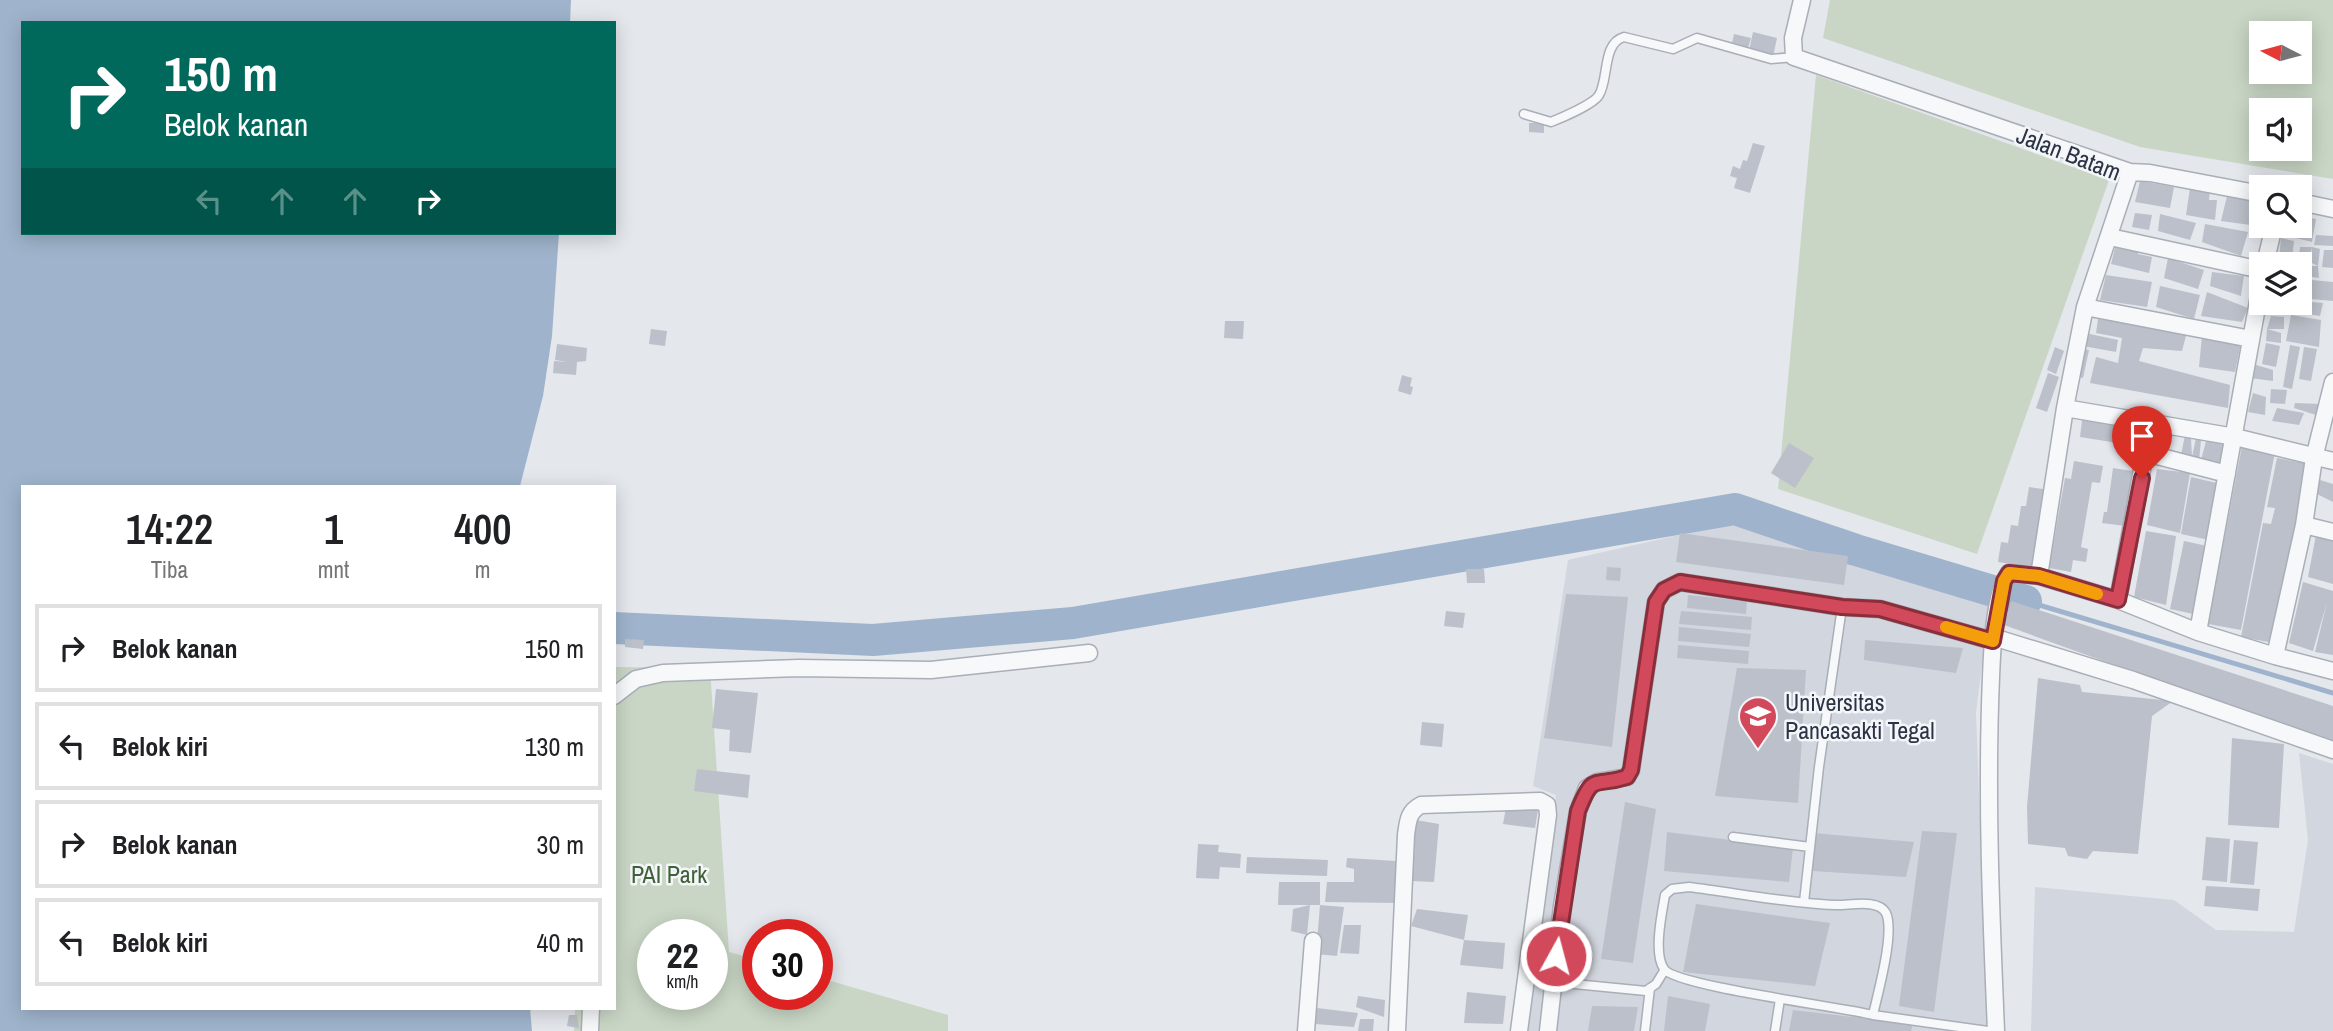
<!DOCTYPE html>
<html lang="id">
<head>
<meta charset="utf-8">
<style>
  body { margin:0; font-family:"Archivo Narrow",sans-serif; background:#f6f6f6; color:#202124; height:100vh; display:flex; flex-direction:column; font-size:26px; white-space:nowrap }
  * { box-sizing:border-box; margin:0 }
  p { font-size:23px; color:#757577 }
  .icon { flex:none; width:38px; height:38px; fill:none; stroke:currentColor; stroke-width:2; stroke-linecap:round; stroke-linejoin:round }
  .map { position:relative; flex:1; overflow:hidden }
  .sheet { position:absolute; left:21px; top:485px; width:595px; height:525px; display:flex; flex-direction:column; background:#fff; border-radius:0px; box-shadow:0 4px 18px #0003 }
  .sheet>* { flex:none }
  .guide { position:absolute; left:21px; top:21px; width:595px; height:214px; border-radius:0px; box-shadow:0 4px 18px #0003; background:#00695c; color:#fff; overflow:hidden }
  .needle { width:46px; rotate:276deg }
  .tools { position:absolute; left:2249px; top:21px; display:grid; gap:14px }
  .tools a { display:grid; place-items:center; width:63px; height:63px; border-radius:0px; background:#fff; box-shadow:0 4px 18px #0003; font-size:35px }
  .speed { position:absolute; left:637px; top:919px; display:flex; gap:14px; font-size:35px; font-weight:700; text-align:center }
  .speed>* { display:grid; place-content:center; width:91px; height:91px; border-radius:50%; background:#fff; box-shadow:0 4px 18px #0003; line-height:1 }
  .speed small { font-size:18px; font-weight:400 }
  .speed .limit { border:10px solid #d22; background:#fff; color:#111 }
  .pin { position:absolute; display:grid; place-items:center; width:60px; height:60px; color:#fff; margin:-72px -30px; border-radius:50% 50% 50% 0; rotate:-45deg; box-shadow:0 0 7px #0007 }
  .pin .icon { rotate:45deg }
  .me { position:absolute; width:77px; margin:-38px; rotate:7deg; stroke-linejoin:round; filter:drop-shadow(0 0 5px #0008) }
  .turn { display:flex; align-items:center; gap:24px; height:147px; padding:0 28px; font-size:32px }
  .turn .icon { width:91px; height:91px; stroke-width:2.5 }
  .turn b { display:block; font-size:49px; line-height:60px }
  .lanes { display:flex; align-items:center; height:66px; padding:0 28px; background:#0003; justify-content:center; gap:35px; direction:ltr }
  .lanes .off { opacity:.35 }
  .eta { display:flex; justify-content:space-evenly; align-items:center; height:119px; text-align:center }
  .eta b { font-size:42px; font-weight:600; line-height:49px }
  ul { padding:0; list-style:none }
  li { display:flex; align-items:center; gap:21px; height:88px; margin:0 14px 10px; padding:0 14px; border:4px solid #e0e0e0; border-radius:0px }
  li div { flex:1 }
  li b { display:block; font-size:26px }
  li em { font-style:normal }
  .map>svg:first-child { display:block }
  .built { fill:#d2d6de }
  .green { fill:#c9d6c5; fill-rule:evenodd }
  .water { fill:#9fb4cc }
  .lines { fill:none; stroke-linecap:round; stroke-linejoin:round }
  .stream { stroke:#9fb4cc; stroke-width:5 }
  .river { stroke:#9fb4cc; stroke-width:32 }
  .building { fill:#bbc0ca }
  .service-casing { stroke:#a9aeb7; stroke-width:11 }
  .minor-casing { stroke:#a9aeb7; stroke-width:19 }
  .service { stroke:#f7f8fa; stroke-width:8 }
  .minor { stroke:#f7f8fa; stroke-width:16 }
  .route-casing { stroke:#882f3b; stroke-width:18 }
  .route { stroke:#d1495b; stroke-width:12 }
  .slow { stroke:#f59e0b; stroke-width:12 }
  .labels { text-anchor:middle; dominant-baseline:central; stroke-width:5; stroke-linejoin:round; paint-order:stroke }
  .street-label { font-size:24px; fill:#2b3445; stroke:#f4f6f9 }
  .poi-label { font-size:24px; fill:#2b3445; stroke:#f4f6f9; text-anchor:start }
  .park-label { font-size:24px; fill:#3f6138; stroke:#f4f6f9 }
</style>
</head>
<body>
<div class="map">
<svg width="2333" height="1031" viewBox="0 0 2333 1031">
  <rect width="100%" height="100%" fill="#e4e7ec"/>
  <path class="built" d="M1728 524 1856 555 1990 601 1976 713 1982 876 1991 1031H1525L1556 795 1533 786 1568 560Z
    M2299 753 2333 764V1031H2031L2035 887 2174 900 2216 930 2294 932 2308 840Z"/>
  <path class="green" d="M1830 0H2333V179L2140 147 1823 38ZM2261 33H2300V72H2261ZM2261 110H2300V149H2261Z
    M1816 75 2109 180 1977 554 1778 489Z
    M614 667 710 668 729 952 758 960V994H817V977L948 1015V1031H574L575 1008H614ZM653 934H712V994H653Z"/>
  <path class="water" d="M0 0H571L570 23H23V233H559L552 336 543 396 520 486H23V1008H530L532 1031H0Z"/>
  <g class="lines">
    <path class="stream" d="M2026 601 2333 693"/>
    <path class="river" d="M614 628 873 640 1073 623 1735 509 1856 550 2026 601"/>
  </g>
  <path class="building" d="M1753 32 1777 38 1773 57 1749 51Z
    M1734 34 1751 38 1747 51 1731 47Z
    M1529 123H1544V133L1529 132Z
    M1753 143 1765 146 1750 193 1734 188 1737 178 1730 176 1733 166 1740 169 1743 160 1747 161Z
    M2140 181 2174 187 2170 208 2135 202Z
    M2190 188 2210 189 2209 200H2217L2215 220 2186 215Z
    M2228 192 2261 198V217L2258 226 2221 221Z
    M2135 213 2152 215 2149 230 2132 227Z
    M2160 214 2196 223 2190 240 2158 231Z
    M2300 216 2316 219 2312 242 2296 238Z
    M2205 224 2248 232 2241 256 2202 242Z
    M2316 235 2333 236V246L2314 245Z
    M2281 238 2294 241 2292 259H2279Z
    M2116 244 2138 248V254L2152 257 2149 273 2111 264Z
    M2300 247H2312L2309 263 2298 264Z
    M2312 247 2320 249 2318 266 2312 263Z
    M2324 250H2333V268L2322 267Z
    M2168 258 2204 270 2198 289 2164 278Z
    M2301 266H2318L2319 278 2300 275Z
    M2212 272 2244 276 2241 296 2210 286Z
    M2106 275 2152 282 2147 307 2100 300Z
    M2301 279 2333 282V301L2300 298Z
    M2160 286 2200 295 2194 319 2156 307Z
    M2207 292 2248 308 2242 322 2201 316Z
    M2300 301 2323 303 2320 316 2296 312V303Z
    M2268 303H2285L2284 313 2268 314Z
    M2291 315 2321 320 2319 347 2286 341Z
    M2271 316 2284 317V329H2267L2281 333V343L2266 341 2267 329Z
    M2098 319 2187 332 2182 351 2143 348 2139 361 2230 385 2228 408 2090 383 2096 357 2118 363 2122 338 2096 333Z
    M1225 321H1244L1243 339 1224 338Z
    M651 329 667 331 665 346 649 344Z
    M2085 333 2118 340 2116 352 2083 346Z
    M2202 336 2241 343 2235 372 2199 367Z
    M2266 343 2280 346 2276 367 2262 364Z
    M557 344 587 348 586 361 577 362 576 375 553 373 554 361 568 362 555 360Z
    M2290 345 2300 347 2292 389 2283 387Z
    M2055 347 2064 351 2056 374 2047 370Z
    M2304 347 2317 349 2311 381 2299 379Z
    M2079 348 2089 350 2083 378 2073 376Z
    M2253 364 2273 370V381L2250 378Z
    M2048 373 2059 377 2047 412 2036 408Z
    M1402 375 1412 378 1410 386 1413 387 1411 395 1398 391Z
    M2271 389 2287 390 2285 404 2270 403Z
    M2253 393 2266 397 2265 415 2248 412Z
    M2295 403 2320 404 2316 415 2294 408Z
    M2277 408 2304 413 2299 425 2272 421Z
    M2083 413 2147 423 2143 447 2080 437Z
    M2208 434 2230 440 2223 465 2201 460Z
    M2185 435 2191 439 2192 457 2196 438 2201 440 2199 461 2181 455Z
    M1789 443 1814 458 1795 488 1771 473Z
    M2242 446 2275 452 2241 630 2208 624Z
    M2277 458 2309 464 2274 643 2241 637 2263 523 2271 524 2275 508 2267 507Z
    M2074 461 2103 466 2100 483 2092 482 2081 547 2088 549 2086 562 2073 560 2071 572 2049 568 2065 478 2071 479Z
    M2113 468 2139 472 2125 526 2102 523 2104 512H2107Z
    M2157 469 2190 473 2180 533 2147 525Z
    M2191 477 2221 484 2209 540 2181 534Z
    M2320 480 2333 484V502L2315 493Z
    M2029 487 2050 490 2036 568 1998 562 2001 542 2008 543 2011 525 2018 526 2021 506H2026Z
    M2146 531 2176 536 2166 605 2134 597Z
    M1680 533 1848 556 1844 585 1676 562Z
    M2316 535 2333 538V584L2308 577Z
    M2184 541 2212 547 2198 615 2170 609Z
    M1607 567 1621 568 1620 581 1606 580Z
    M1466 569H1484L1485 583H1467Z
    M2303 582 2333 591V655L2315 652 2327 602 2313 651 2289 643Z
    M1566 594 1628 597 1612 747 1544 738Z
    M1688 595 1747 601 1746 614 1687 608Z
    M2011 601 2333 706V744L2004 625Z
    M1446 611 1465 613 1463 628 1444 626Z
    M1681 611 1752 617 1751 630 1679 624Z
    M1679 627 1751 634 1749 647 1678 641Z
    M625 639 644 640 643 649 625 647Z
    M1865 640 1963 648 1956 673 1864 660Z
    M1678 645 1749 651 1748 664 1677 658Z
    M1737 668 1806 670 1798 803 1715 796Z
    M2038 678 2080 685 2082 692 2173 701 2152 716 2138 854 2093 851 2087 859 2068 856 2065 848 2028 844 2027 807Z
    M716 689 758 693 751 753 729 751 730 730 712 728Z
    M1422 722 1444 724 1442 747 1420 745Z
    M2232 738 2284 744 2279 828 2228 825Z
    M697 769 750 775 748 798 694 791Z
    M1625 802 1656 809 1633 963 1601 959Z
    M1506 808 1538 810 1535 828 1503 824Z
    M1410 819 1439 824 1434 882 1412 881 1415 845 1408 840Z
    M1922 831 1957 833 1934 1012 1899 1006Z
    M1667 832 1793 848 1789 882 1664 871Z
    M1813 833 1914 842 1906 877 1813 871Z
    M2206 837 2230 839 2227 882 2202 880Z
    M2234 840 2258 842 2254 885 2230 883Z
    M1198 844 1219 845 1218 852 1241 854 1240 868 1220 867 1219 879 1196 878Z
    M1247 857 1328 860 1327 876 1246 873Z
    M1347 858 1396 861 1395 903 1325 902 1327 882H1354V869L1346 867Z
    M1279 882H1320V905H1310L1307 935 1291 931 1293 909 1310 905H1278Z
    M2206 886 2260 889 2258 911 2204 906Z
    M1696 904 1830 923 1815 986 1683 972Z
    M1320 905 1344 907 1337 956 1316 954Z
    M1417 909 1468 915 1464 940 1411 926Z
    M1344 925H1361L1359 954 1340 953Z
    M1464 940 1505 943 1503 969 1460 965Z
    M1467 992 1506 996 1503 1024 1464 1023Z
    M1358 996 1385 1000 1384 1017 1356 1007Z
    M1668 996 1710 1004 1705 1031H1664Z
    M1592 1006 1638 1007 1634 1031H1588Z
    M1317 1008 1358 1013 1354 1027 1315 1024Z
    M1793 1010 1913 1024 1911 1031H1789Z
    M569 1015H577L579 1028 567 1026Z
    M1360 1019H1374L1373 1031H1358Z"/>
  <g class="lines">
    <defs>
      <path id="service" d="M1524 114 1551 122C1561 118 1594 104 1599 95 1609 79 1602 43 1624 37L1673 49 1697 38 1771 59 1794 57
        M1733 837 1810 847
        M1689 887C1737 893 1786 903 1835 905 1848 906 1878 898 1886 913 1895 933 1878 992 1873 1015 1842 1007 1675 986 1664 969 1653 953 1662 913 1665 895L1672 889Z
        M1804 902 1819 767 1842 607
        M1554 982 1646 991 1656 984 1664 971
        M1873 1015 1988 1031
        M1645 1031 1650 988
        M1775 1031 1780 999"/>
      <path id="minor" d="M1802 0 1793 38 1794 57 2130 172 2085 307 2065 408 2039 576
        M2130 172 2150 173 2261 194
        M2300 202 2333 209
        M2110 237 2261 270
        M2265 264 2274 226
        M2085 307 2251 339
        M2065 408 2235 437 2333 461
        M2146 453 2227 474
        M2304 525 2333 532
        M2118 600 2151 421
        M2198 632 2261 285
        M1993 637 2133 680 2333 750
        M2275 656 2304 525 2314 458 2333 382
        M614 696 636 679 663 673 799 668 931 670 1089 653
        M590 1031 591 1008
        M1306 1031 1313 941
        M1397 1031 1406 835C1408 821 1408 812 1421 805L1540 801 1547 805 1548 815 1519 1031
        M1548 1031 1562 906 1578 811 1587 788 1597 782 1627 777 1631 770 1656 602 1664 590 1680 582 1842 607 1880 609 1993 641
        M1996 1031C1991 913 1986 795 1991 677 1992 651 1994 594 2009 573L2039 576 2118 600 2198 632 2275 656 2333 671"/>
    </defs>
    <use href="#service" class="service-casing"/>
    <use href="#minor" class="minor-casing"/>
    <use href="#service" class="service"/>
    <use href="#minor" class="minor"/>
  </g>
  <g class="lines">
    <defs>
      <path id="route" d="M1556 956 1578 811C1594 771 1593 788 1627 777L1631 770 1656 602 1664 590 1680 582 1842 607 1880 609 1993 641 2004 581 2009 573 2039 576 2118 600 2142 478"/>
    </defs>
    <use href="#route" class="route-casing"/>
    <use href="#route" class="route"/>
    <path class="slow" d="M1946 627 1993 641 2004 581 2009 573 2039 576 2097 594"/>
  </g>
  <defs>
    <symbol id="university-pin" viewBox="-11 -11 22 30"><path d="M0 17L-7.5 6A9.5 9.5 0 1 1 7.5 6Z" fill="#d1495b" stroke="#f4f6f9"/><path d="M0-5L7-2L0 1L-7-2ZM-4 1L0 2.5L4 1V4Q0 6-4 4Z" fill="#fff"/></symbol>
  </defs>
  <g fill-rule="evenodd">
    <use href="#university-pin" x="1736" y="694" width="44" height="60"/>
  </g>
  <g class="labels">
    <g class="street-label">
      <text transform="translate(2069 153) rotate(21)">Jalan Batam</text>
    </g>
    <g class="poi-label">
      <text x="1785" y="702">Universitas<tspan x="1785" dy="28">Pancasakti Tegal</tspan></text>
    </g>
    <g class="park-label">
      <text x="669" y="874">PAI Park</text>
    </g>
  </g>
</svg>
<div class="tools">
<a><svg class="needle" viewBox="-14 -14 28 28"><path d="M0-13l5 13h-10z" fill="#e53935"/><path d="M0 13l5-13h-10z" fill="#757577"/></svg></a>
<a><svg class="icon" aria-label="sound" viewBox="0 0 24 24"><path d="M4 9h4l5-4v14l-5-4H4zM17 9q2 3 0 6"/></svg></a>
<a><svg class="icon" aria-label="search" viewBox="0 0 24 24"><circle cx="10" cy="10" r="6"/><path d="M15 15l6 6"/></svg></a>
<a><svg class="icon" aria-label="layers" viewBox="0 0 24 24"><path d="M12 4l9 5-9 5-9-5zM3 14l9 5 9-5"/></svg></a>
</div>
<div class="speed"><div>22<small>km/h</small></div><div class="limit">30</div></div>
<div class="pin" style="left:2142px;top:478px;background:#d93025"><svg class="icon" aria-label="arrive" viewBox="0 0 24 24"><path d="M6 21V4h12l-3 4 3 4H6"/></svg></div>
<svg class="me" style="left:1556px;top:956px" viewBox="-20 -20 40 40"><circle r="17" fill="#d1495b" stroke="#fff" stroke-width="3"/><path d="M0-11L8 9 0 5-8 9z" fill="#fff"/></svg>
<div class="guide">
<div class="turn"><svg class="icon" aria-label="right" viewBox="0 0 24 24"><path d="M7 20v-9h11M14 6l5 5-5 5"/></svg><div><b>150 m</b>Belok kanan</div></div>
<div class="lanes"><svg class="icon off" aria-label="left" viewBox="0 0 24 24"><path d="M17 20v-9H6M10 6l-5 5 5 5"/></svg><svg class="icon off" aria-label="ahead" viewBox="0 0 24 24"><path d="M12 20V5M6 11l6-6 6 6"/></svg><svg class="icon off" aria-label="ahead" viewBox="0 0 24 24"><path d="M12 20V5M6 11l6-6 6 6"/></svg><svg class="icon" aria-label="right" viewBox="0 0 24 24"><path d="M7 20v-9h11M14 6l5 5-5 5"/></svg></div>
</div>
<section class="sheet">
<div class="eta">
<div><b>14:22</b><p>Tiba</p></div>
<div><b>1</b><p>mnt</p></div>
<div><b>400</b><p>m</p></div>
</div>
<ul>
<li><svg class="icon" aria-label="right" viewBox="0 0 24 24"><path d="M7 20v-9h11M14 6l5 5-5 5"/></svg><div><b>Belok kanan</b></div><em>150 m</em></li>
<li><svg class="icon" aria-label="left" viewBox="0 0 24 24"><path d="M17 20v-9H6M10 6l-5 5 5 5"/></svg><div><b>Belok kiri</b></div><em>130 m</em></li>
<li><svg class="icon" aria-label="right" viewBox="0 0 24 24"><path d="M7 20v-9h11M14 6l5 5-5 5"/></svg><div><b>Belok kanan</b></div><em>30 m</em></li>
<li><svg class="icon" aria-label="left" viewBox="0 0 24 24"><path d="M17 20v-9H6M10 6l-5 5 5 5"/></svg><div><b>Belok kiri</b></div><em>40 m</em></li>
</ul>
</section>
</div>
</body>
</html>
